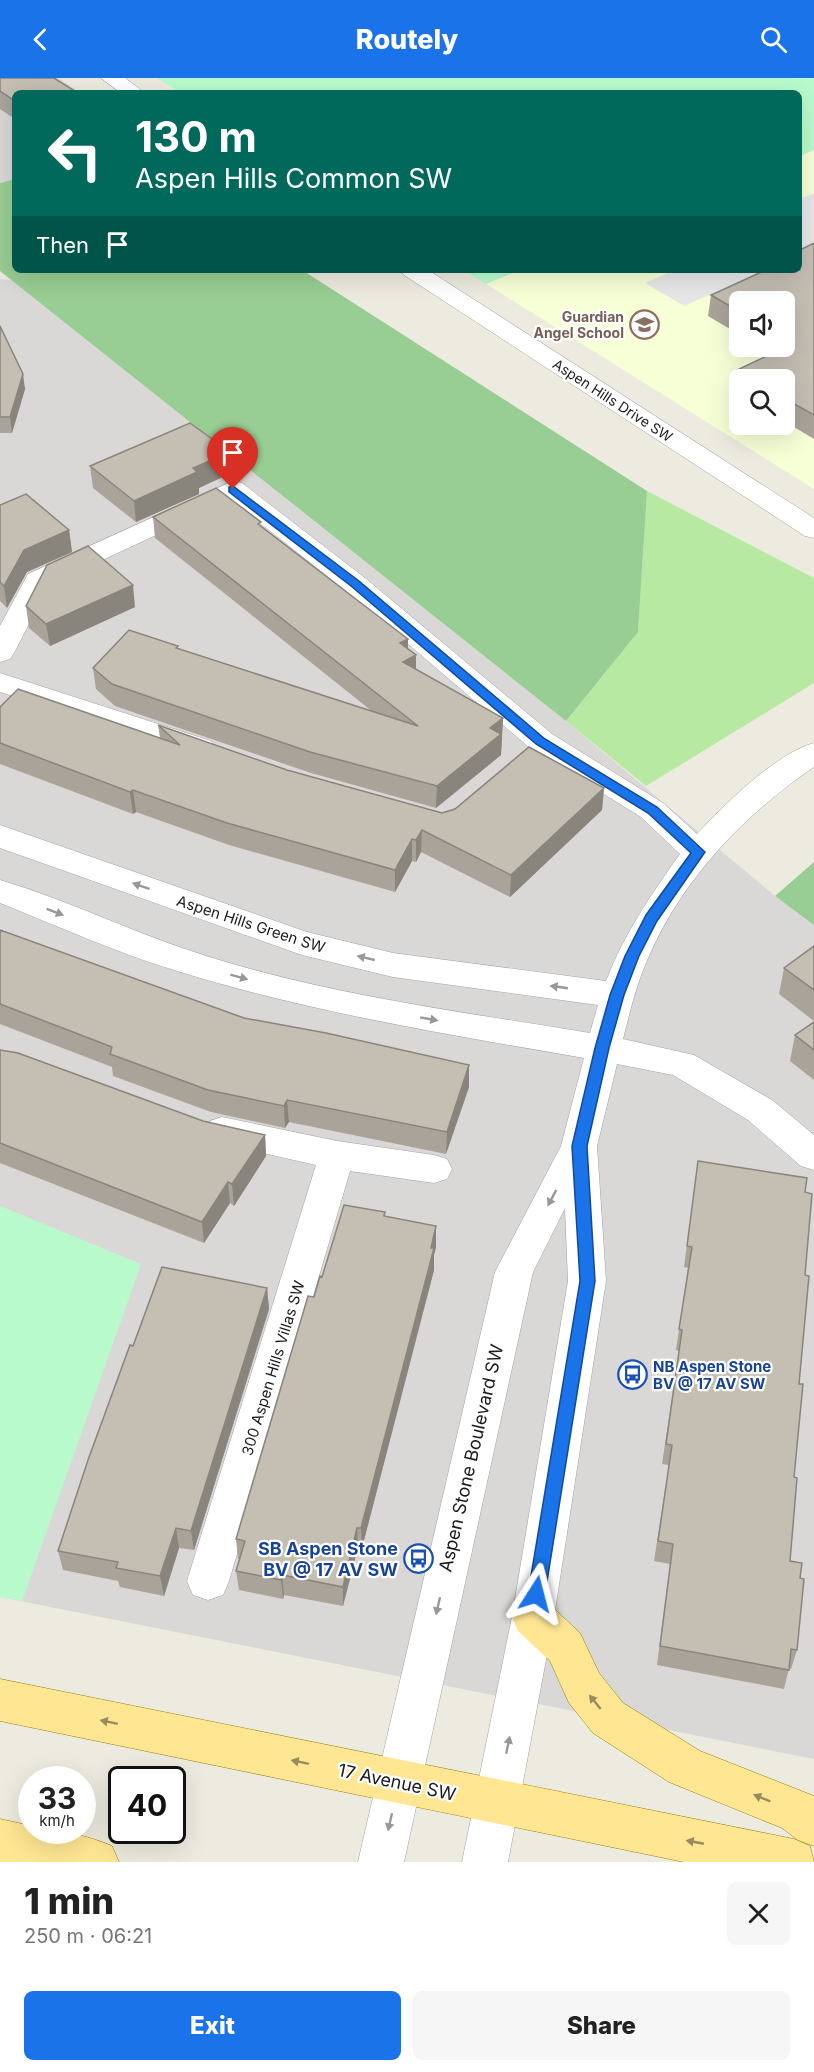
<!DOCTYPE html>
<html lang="en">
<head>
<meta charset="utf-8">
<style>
  body { margin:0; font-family:Inter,sans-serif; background:#f6f6f6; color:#222; height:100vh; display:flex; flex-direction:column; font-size:22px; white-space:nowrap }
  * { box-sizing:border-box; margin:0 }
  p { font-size:20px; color:#767676 }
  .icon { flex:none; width:33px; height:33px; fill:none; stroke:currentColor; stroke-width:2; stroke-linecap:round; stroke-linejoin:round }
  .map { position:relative; height:1784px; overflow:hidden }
  .side { display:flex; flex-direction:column; background:#fff; flex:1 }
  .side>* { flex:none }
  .guide { position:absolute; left:12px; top:12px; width:790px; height:183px; border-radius:9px; box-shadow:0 6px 24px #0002; background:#00695c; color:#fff; overflow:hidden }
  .fabs { position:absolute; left:729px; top:213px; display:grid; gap:12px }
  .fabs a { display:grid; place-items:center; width:66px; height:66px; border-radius:9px; background:#fff; box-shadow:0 6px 24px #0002; font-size:30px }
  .speed { position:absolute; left:18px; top:1688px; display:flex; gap:12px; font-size:30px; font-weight:700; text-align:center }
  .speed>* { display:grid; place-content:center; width:78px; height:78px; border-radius:50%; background:#fff; box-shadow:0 6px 24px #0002; line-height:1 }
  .speed small { font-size:15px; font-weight:400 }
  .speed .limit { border:3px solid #111; border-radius:9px; background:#fff; color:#111 }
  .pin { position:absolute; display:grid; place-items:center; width:51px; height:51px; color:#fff; margin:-62px -26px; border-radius:50% 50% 50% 0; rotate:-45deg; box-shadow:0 0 6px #0007 }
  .pin .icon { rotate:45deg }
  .me { position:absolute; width:66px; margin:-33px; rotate:9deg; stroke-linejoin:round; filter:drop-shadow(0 0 4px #0008) }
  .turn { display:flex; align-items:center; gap:21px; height:126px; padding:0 24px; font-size:27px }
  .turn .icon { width:78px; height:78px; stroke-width:2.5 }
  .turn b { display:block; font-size:42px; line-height:51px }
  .then { display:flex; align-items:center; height:57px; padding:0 24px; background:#0003; gap:12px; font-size:22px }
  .round { display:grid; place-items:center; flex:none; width:63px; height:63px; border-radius:9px; background:#f6f6f6 }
  .headline { display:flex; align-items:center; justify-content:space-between; height:102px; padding:0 24px }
  h1 { font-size:36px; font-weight:800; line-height:45px }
  .button { display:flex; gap:12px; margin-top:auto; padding:12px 24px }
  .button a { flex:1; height:69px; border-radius:9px; background:#1a73e8; color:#fff; font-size:24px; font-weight:800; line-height:69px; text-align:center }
  .button a+a { background:#f6f6f6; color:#222 }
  header { display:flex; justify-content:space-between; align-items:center; height:78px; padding:0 24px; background:#1a73e8; color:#fff; font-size:27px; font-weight:800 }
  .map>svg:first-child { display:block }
  .residential { fill:#d9d8d7 }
  .education { fill:#f6ffd6; fill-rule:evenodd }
  .grass { fill:#b7e9a3 }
  .forest { fill:#98cd93 }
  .park { fill:#b9facc }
  .parking { fill:#e7e7e7 }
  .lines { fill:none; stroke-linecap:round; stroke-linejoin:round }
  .minor-casing { stroke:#a2a2a2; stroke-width:1 }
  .major-casing { stroke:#917f00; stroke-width:1 }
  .minor { fill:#fff; fill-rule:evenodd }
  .major { fill:#fee693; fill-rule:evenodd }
  .wall { fill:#a9a39a }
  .shaded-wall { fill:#89857d }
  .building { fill:#c4beb3; stroke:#89857d; stroke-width:1.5 }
  .oneway { fill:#989898 }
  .oneway2 { fill:#988b5d }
  .route { fill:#1a73e8; stroke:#114b97; stroke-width:1.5 }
  .labels { text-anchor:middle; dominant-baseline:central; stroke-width:4.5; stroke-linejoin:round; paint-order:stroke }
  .far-education-label { font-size:14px; font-weight:bold; fill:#785e54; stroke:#fff; text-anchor:end }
  .far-street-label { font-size:14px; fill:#1b1b1b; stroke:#fff }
  .street-label { font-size:15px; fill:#1b1b1b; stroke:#fff }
  .transit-label { font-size:15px; font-weight:bold; fill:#164399; stroke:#fff; text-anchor:start }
  .near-street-label { font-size:18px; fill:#1b1b1b; stroke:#fff }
  .near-transit-label { font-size:18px; font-weight:bold; fill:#164399; stroke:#fff; text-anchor:end }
</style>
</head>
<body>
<header><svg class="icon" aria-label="back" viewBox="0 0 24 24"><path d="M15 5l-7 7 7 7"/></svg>Routely<svg class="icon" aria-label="search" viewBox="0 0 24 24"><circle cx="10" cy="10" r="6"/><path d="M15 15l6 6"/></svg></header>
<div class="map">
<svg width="814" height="1784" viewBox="0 0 814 1784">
  <rect width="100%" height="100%" fill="#edebdf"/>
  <path class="residential" d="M0 0H58L81 15H15V101L0 105Z
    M0 201 12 202 566 643 775 818 814 846V1681L0 1519Z"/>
  <path class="education" d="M814 72V411L486 206 520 192H800V78ZM740 224H784V268H740ZM740 302H784V346H740Z"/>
  <path class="grass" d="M647 413 814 500V605L646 708 566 643 638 554Z"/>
  <path class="forest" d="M15 101V192H302L647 413 638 554 566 643 0 193V105Z
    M814 784V847L775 818Z"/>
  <path class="park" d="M157 0H814V72L800 78V15H181Z
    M463 192H520L486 206Z
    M0 1128 141 1186 22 1523 0 1519Z"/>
  <path class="parking" d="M814 115V171L800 178V121Z
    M675 192H767L684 228 645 205Z"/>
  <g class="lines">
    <defs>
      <path id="minor" d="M101 0H125L145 15H121Z
        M400 192H428L814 440V460L805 458 404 197Z
        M233 403 242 405 365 500 552 656 663 725 697 756C725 726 775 676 814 665V689C745 736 683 800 649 878 637 904 630 933 623 961L694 977 772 1022 814 1057V1092L801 1088 748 1042 673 997 617 986 597 1068 606 1203 554 1539 508 1784H462L512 1539 568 1203 565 1130 533 1194 404 1784H358L495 1194 561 1068 584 980C446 956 308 934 174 892 115 874 58 848 0 825V802C65 821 127 852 191 873 320 916 457 933 590 955L598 927 393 899 302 877 0 770V747L307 854 393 875 606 903C624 856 651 817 680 776L641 739 530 670 345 512 231 422 49 507 14 575 10 581 0 584V548L28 496Z
        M0 595 211 663 215 670 211 677 200 680 0 614Z
        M222 1039 337 1063 434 1077 447 1081 452 1091 447 1101 434 1105 350 1093 229 1503 223 1517 208 1522 193 1517 187 1503 316 1087 210 1063 204 1053 210 1043Z"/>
      <path id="major" d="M533 1519 548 1525 580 1555 599 1595 623 1625 700 1673 814 1718V1768L798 1762 782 1750 669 1704 593 1655 569 1625 550 1583 518 1553 512 1539 518 1525Z
        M0 1601 794 1761 810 1768 814 1784H684L0 1643Z
        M0 1741 32 1748V1752C59 1752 87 1757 112 1768L119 1784H0Z"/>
    </defs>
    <use href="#minor" class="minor-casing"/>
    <use href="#major" class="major-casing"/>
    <use href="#minor" class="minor"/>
    <use href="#major" class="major"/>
  </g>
  <path class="wall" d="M0 0 15 15V41L0 31Z
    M814 165V361L784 343V302H740V316L735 313 737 292 768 277 753 268H784V224H740V257L708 238 711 217 800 192Z
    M0 248 25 311 12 355H0Z
    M90 388 231 395 199 410V416L136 444 93 410Z
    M0 427 69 452 72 474 27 494 7 530 0 523Z
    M153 439 261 448 416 577V592L503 640 501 677 436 730 311 695 115 628 96 611 93 590 178 568V570L373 634 155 460Z
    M26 528 135 529 50 568 29 550Z
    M0 629 160 660 158 647 287 692 442 735 604 710 602 732 510 819 421 774 416 784 412 783 395 814 229 767 136 734 133 736 0 686Z
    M0 852 244 940 469 1009 446 1076 289 1044 285 1050 211 1034 113 998 112 989 0 946Z
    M814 868V943L779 916 784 890Z
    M814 944V1002L790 983 795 957Z
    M0 972 203 1043 265 1057 266 1078 234 1128 230 1125 204 1165 0 1085Z
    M698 1083 805 1114V1197L790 1483 800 1500 797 1572 791 1591 789 1590 784 1611 657 1587 670 1486 654 1483 669 1387 662 1386 679 1273 676 1272 688 1190 684 1189Z
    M385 1138 436 1148V1169L434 1177V1192L362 1470 358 1469 343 1528 284 1517 283 1521 239 1512 236 1493 240 1481H238L236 1461 314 1219 322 1199Z
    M267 1210 269 1231 194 1472 179 1470 164 1518 120 1509 118 1503 63 1492 58 1473 133 1268Z"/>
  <path class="shaded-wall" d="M23 296 25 311 12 355 10 339Z
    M230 374 231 395 199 410V416L136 444 134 423 193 390Z
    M69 452 72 474 27 494 7 530 4 508 24 472Z
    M133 507 135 529 50 568 46 546Z
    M408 561V581L416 577V598L400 586V565Z
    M503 640 501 677 436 730 437 708 490 650Z
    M604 710 602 732 510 819 511 797Z
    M133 712 136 734 133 736 130 714Z
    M422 752 421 774 416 784V762Z
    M412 761V783L395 814V792Z
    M469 987V1009L446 1076 447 1054Z
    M287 1022 289 1044 285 1050 284 1028Z
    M265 1057 266 1078 234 1128 232 1106Z
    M228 1104 230 1125 204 1165 202 1144Z
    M436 1148V1169L434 1177V1192L362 1470 361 1450Z
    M267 1210 269 1231 194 1472 191 1453Z
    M176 1450 179 1470 164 1518 160 1498Z
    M357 1450 358 1469 343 1528V1509Z
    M282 1497 284 1517 283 1521 281 1502Z"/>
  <path class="building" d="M0 0H54L78 15H15V23L0 13Z
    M814 165V337L784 320V302H753L737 292 790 267 784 264V224H740V234L711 217 766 192H800V172Z
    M0 248 23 296 10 339H0Z
    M190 345 230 374 193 390 197 394 134 423 90 388Z
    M216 410 261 444 258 446 408 561 400 565 416 577 403 584 503 640 490 650 501 656 437 708 310 674 112 606 93 590 129 552 178 568 176 570 418 648 153 439Z
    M26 416 69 452 24 472 4 508 0 504V427Z
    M88 468 133 507 46 546 26 528 47 487Z
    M18 611 180 667 158 647 287 692 442 735 455 731 529 669 604 710 511 797 422 752 416 762 412 761 395 792 227 745 133 712 130 714 0 665V629Z
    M0 852 244 940 326 955 469 987 447 1054 287 1022 284 1028 208 1012 110 976 112 969 0 926Z
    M814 868V912L784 890Z
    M814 944V972L795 957Z
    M0 972 18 975 203 1043 265 1057 232 1106 228 1104 202 1144 0 1065Z
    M698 1083 807 1100 805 1114 812 1116 805 1197 809 1198 799 1306H803L794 1399 797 1400 790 1483 802 1485 800 1500 804 1501 797 1572 791 1571 789 1592 660 1568 673 1466 658 1463 672 1367 666 1366 682 1252 679 1251 692 1169 687 1168Z
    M344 1127 385 1134 384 1138 436 1148 431 1170H434L361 1450H357L343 1509 282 1497 281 1502 236 1493 245 1463 236 1461 308 1218 314 1219 320 1198 322 1199Z
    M162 1189 267 1210 191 1453 176 1450 160 1498 116 1490 118 1484 58 1473 88 1382 130 1267 133 1268Z"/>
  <defs><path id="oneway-solid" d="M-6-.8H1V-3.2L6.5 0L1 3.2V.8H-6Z" transform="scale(1.5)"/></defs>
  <g class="oneway">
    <use href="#oneway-solid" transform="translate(141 808) rotate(-161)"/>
    <use href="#oneway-solid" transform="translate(55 834) rotate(21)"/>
    <use href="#oneway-solid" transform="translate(366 880) rotate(-167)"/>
    <use href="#oneway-solid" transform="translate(239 899) rotate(15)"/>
    <use href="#oneway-solid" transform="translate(559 909) rotate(-172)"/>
    <use href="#oneway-solid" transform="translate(429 941) rotate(10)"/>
    <use href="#oneway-solid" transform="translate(552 1120) rotate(118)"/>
    <use href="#oneway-solid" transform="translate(438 1528) rotate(103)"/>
    <use href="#oneway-solid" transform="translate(508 1667) rotate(-78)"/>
    <use href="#oneway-solid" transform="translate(390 1744) rotate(103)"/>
  </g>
  <g class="oneway2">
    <use href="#oneway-solid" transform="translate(595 1624) rotate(-129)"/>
    <use href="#oneway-solid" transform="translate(109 1644) rotate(-168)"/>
    <use href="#oneway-solid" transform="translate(300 1684) rotate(-168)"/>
    <use href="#oneway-solid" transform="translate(762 1720) rotate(-158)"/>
    <use href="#oneway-solid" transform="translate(695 1764) rotate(-169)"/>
  </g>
  <path class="route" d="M233 408 359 503 545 661 657 729 705 774 657 843 639 878 624 917 609 970 587 1068 595 1203 545 1516 542 1522 536 1524 530 1522 528 1516 580 1203 572 1068 595 970 610 917 625 878 646 837 691 775 648 735 536 666 351 508 229 414V409Z"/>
  <defs>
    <symbol id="school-ring" viewBox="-11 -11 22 22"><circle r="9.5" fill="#fff" stroke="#8d6e63" stroke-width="1.5"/><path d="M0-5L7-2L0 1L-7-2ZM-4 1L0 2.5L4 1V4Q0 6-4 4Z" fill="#8d6e63"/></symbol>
    <symbol id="bus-ring" viewBox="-11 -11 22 22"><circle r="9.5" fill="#fff" stroke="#1a4fb4" stroke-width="1.5"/><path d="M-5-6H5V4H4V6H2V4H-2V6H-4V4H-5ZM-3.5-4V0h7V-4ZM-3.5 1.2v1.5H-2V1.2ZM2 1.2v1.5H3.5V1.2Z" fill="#1a4fb4"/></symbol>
  </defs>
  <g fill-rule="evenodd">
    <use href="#school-ring" x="628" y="230" width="33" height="33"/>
    <use href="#bus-ring" x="616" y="1280" width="33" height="33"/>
    <use href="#bus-ring" x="402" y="1464" width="33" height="33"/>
  </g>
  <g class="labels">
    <g class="far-education-label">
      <text x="624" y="238">Guardian<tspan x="624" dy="16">Angel School</tspan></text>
    </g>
    <g class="far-street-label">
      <text transform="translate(613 322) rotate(33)">Aspen Hills Drive SW</text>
    </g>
    <g class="street-label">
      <text transform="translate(251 846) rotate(18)">Aspen Hills Green SW</text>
      <text transform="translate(273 1290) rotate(-73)">300 Aspen Hills Villas SW</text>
    </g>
    <g class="transit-label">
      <text x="653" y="1288">NB Aspen Stone<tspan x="653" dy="17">BV @ 17 AV SW</tspan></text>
    </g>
    <g class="near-street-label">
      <text transform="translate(471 1380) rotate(-77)">Aspen Stone Boulevard SW</text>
      <text transform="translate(397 1704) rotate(12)">17 Avenue SW</text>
    </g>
    <g class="near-transit-label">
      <text x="398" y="1470">SB Aspen Stone<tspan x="398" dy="21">BV @ 17 AV SW</tspan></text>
    </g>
  </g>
</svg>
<div class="fabs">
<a><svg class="icon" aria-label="sound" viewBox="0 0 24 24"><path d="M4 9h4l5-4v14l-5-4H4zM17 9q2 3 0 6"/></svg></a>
<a><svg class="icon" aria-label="search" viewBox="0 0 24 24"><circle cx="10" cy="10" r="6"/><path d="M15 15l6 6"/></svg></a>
</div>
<div class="speed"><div>33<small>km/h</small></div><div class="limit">40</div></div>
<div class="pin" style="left:233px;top:411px;background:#d93025"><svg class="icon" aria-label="arrive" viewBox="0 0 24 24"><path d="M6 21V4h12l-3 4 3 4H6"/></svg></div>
<svg class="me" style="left:536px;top:1516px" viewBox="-20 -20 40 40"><path d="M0-17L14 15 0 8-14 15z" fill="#1a73e8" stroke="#fff" stroke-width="4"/></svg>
<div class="guide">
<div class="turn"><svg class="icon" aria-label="left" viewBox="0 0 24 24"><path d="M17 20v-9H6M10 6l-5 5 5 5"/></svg><div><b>130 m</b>Aspen Hills Common SW</div></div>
<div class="then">Then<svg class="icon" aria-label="arrive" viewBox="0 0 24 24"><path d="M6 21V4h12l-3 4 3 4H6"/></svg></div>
</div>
</div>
<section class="side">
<div class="headline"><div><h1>1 min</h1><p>250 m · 06:21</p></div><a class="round"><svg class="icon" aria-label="close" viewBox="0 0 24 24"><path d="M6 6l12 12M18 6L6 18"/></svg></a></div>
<div class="button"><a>Exit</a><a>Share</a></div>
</section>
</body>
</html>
